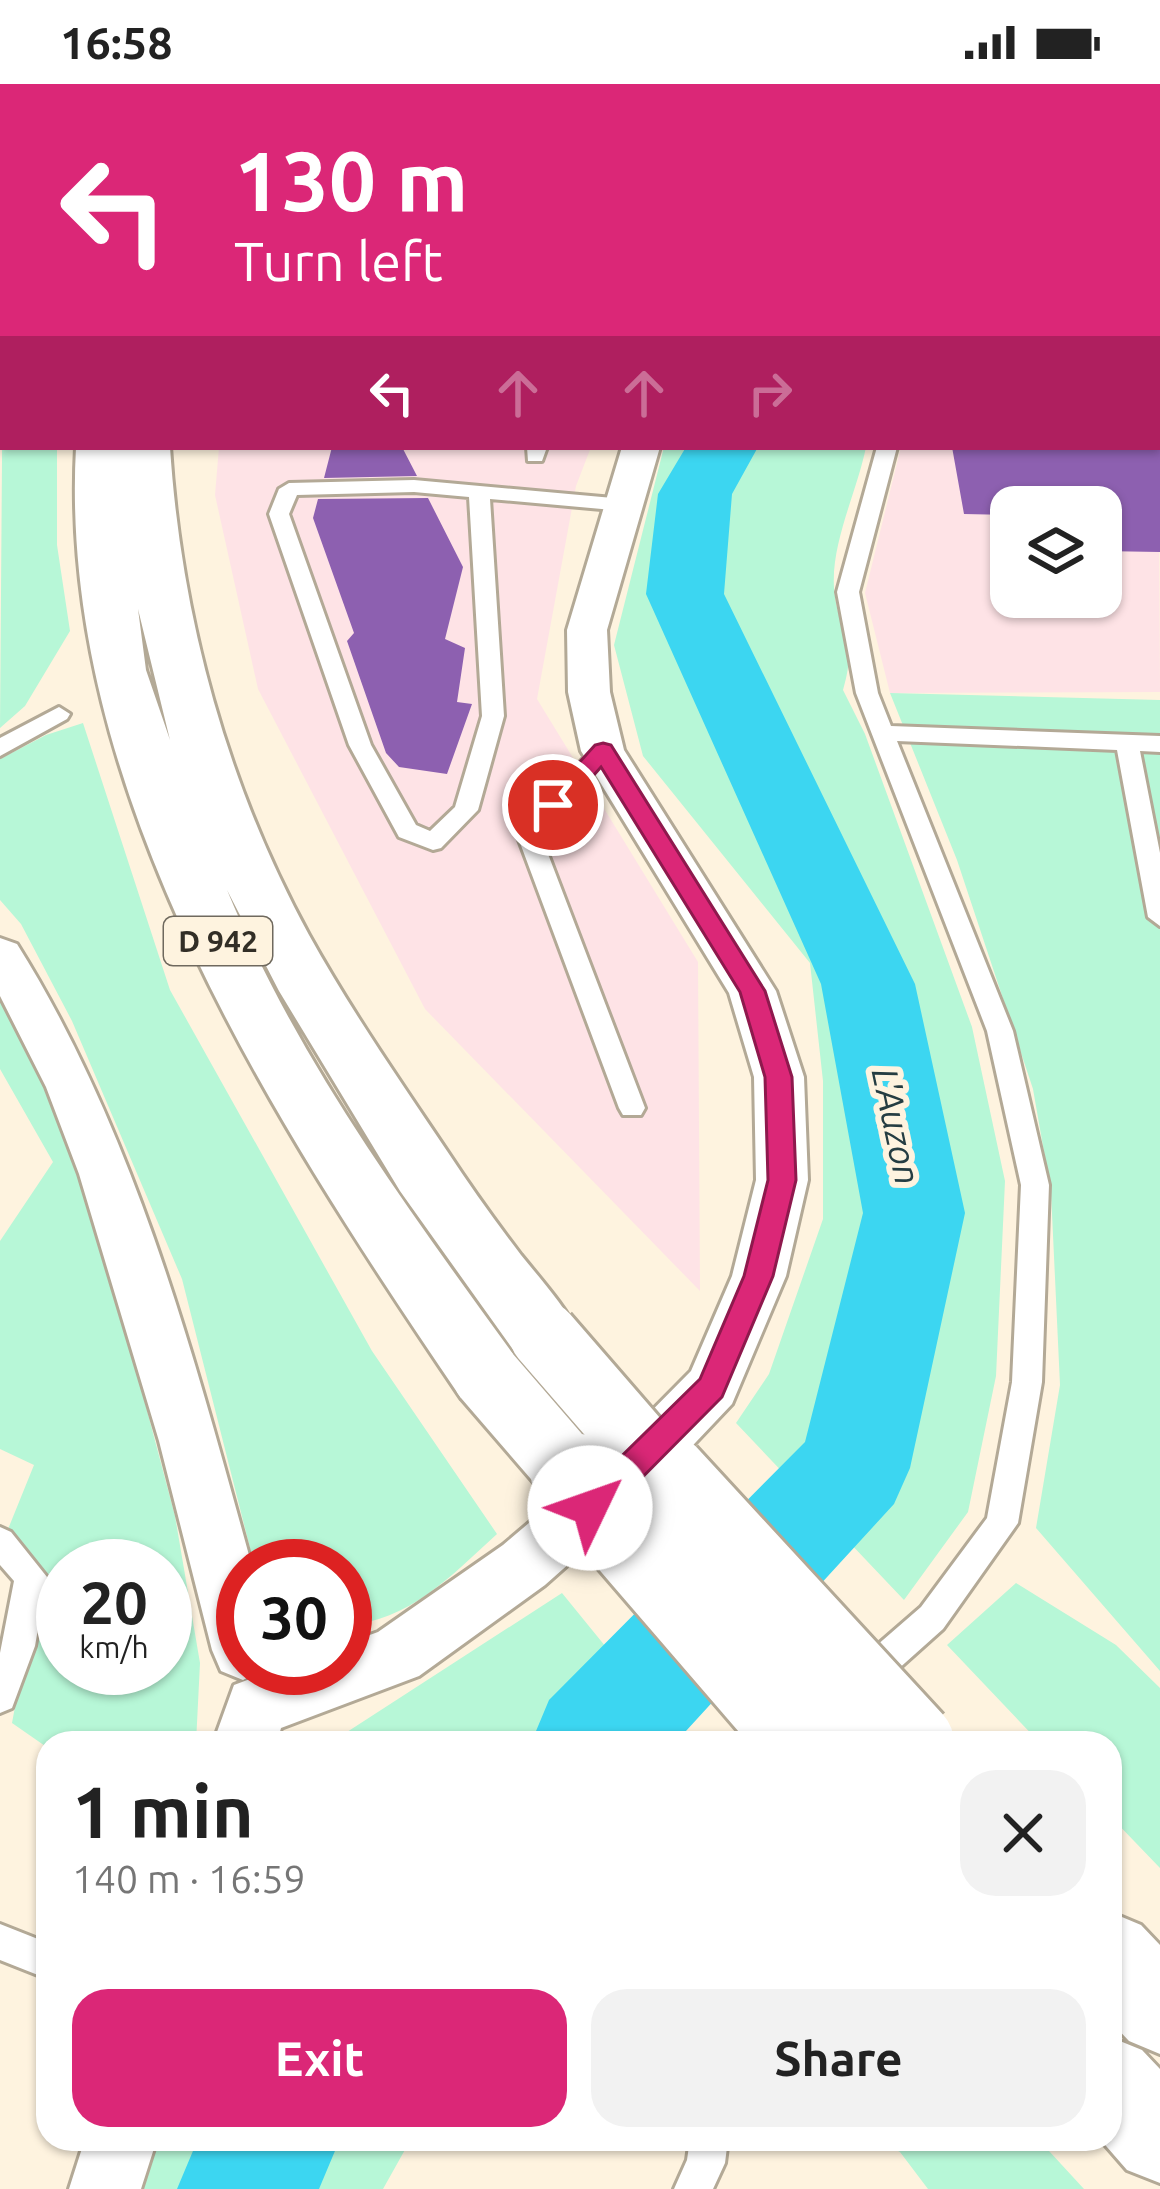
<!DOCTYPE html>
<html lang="en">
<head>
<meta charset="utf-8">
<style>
  body { margin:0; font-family:Ubuntu,sans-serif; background:#f2f2f2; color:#222; height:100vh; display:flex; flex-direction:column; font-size:45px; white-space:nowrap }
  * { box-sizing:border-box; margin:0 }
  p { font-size:39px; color:#767676 }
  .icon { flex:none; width:66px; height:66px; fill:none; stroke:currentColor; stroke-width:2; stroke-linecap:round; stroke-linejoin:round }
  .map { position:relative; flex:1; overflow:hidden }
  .details { position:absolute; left:36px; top:1647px; width:1086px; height:420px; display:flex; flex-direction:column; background:#fff; border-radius:36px; box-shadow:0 3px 9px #0004 }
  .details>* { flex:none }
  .hud { position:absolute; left:0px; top:0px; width:1161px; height:366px; box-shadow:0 3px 9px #0004; background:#db2777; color:#fff; overflow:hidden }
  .fabs { position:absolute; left:990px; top:402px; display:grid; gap:24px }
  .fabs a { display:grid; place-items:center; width:132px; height:132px; border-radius:24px; background:#fff; box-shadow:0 3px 9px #0004; font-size:60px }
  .speed { position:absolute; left:36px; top:1455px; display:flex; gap:24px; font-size:60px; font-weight:700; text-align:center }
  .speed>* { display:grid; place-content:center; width:156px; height:156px; border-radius:50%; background:#fff; box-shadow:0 3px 9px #0004; line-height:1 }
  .speed small { font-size:30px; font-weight:400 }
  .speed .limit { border:18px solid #d22; background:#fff; color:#111 }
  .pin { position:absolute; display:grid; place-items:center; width:102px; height:102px; color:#fff; margin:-51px; border:6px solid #fff; border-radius:50%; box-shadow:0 3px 12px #0007 }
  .me { position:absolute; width:132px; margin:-66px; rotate:48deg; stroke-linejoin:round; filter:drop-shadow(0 0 9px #0008) }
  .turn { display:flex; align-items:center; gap:42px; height:252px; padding:0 36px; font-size:54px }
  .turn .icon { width:156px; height:156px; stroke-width:2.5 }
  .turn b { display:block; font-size:84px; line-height:102px }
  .lanes { display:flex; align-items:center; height:114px; padding:0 36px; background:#0003; justify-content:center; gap:60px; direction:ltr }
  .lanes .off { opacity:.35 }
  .round { display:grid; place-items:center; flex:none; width:126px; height:126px; border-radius:36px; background:#f2f2f2 }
  .headline { display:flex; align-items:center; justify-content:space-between; height:204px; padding:0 36px }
  h1 { font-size:72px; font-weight:700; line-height:90px }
  .button { display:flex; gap:24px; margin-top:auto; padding:24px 36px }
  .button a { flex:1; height:138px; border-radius:36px; background:#db2777; color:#fff; font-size:48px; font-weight:700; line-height:138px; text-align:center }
  .button a+a { background:#f2f2f2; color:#222 }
  .status { display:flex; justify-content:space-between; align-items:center; height:84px; padding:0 60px; background:#fff; direction:ltr }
  .status svg { height:33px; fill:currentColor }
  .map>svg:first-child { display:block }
  .industrial { fill:#fee3e6; fill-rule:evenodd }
  .green { fill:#b7f7d7; fill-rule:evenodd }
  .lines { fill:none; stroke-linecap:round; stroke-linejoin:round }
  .river { fill:#3cd6f1; fill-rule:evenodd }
  .building { fill:#8d60b0 }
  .service-casing { stroke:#b3a996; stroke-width:6 }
  .minor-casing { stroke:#b3a996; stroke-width:6 }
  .primary-casing { stroke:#b3a996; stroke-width:6 }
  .service { fill:#fff; fill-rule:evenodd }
  .minor { fill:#fff; fill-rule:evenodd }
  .primary { fill:#fff; fill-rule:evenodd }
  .primary-bridge-far1-casing { stroke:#b3a996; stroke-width:74; stroke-linecap:butt }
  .primary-bridge-casing { stroke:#b3a996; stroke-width:90; stroke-linecap:butt }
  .primary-bridge-far1 { stroke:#fff; stroke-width:68 }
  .primary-bridge { stroke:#fff; stroke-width:84 }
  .route { fill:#db2777; stroke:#8e194d; stroke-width:3 }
  .labels { text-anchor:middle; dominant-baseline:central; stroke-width:12; stroke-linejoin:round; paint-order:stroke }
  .shield { fill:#fef3df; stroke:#6f695e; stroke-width:3 }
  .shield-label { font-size:30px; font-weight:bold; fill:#322e26 }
  .water-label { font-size:36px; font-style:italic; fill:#253d42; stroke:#fef3df }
</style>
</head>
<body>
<div class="status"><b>16:58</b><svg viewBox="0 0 49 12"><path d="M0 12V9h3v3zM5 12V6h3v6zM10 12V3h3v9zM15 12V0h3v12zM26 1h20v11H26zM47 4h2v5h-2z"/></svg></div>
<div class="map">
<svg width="1160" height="2105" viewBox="0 0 1160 2105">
  <rect width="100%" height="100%" fill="#fef3df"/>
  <path class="industrial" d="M292 0H845V3H290Z
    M1158 269 1160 608 890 609 865 509 901 363H1158ZM1011 423H1101V513H1011Z
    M219 363H591L576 402 537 615 698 878 700 1207 425 925 258 605 215 411Z"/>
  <path class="green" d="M3 241V363H57V461L70 547 25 622 0 644Z
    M664 363H866C857 408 831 458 834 504 838 552 859 550 843 606L865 650 972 943 1005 1097 996 1292 968 1428 904 1516 736 1339 769 1290 823 1135V997L810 879 643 672 614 561Z
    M890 609 1160 616V1587L1036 1444 1060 1301 1051 1108 1033 1005 957 776Z
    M83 639 170 906 372 1267 497 1450C452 1491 409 1538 345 1541V1482H259L252 1472 182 1195 72 937 21 840 0 816V675L46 651Z
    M0 906 30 965 91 1115 175 1432 200 1579 196 1659H48V1664L12 1639 34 1520 0 1481V1465L34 1381 0 1365V1157L53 1078 0 985ZM63 1482H165V1584H63Z
    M1016 1499 1116 1561 1160 1604V1784L1110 1732V1659H1040L947 1561Z
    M562 1509 684 1659H330Z
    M147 2055H411L383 2105H132Z
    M876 2055H1038L1084 2105H928L900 2068Z"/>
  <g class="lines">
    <path class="river" d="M1028 0H1086L1026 3Z
      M686 363H758L732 410 724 510 915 900 965 1129 910 1384 894 1420 675 1659H531L549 1616 805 1358 863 1129 821 900 646 510 658 410Z
      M198 2055H340L319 2105H177Z"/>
  </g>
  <path class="building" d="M332 363H402L417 392 324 394Z
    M952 363H1160V468L1101 467V423H1011V431L964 430Z
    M428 414 463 483 445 555 465 564 457 618 472 620 447 690 399 683 386 669 347 557 354 549 313 434 318 415Z"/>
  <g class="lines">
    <defs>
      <path id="service" d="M366 0H384L364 3Z
        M864 0H880L881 3H865Z
        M527 363H547L542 377H528Z
        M877 363H897L859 508 878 609 891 642 1160 652V668L1140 667 1160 769V842L1148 833 1117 666 897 657 1013 947 1049 1101 1042 1298 1018 1439 943 1545 877 1604 865 1609 853 1604 849 1593 853 1582 921 1523 987 1434 1012 1298 1021 1101 987 947 856 609 837 508Z
        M414 396 624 415 634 421 624 427 490 415 504 632 478 726 441 764 433 766 399 753 349 661 269 430 279 405 289 399ZM414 408 469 413 482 632 455 723 430 747 416 741 371 661 289 430 297 411Z
        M59 623 70 630 67 635 0 672V654Z
        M603 659 611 662V672L540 749 645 1024 641 1031H623L619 1024 516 748 595 662Z
        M0 1443 11 1448 47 1493 35 1562 12 1624 0 1629V1569L14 1497 0 1481Z
        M0 1840 48 1859V1895L0 1876Z
        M690 2055H728L725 2079 713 2105H674L687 2076Z"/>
      <path id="minor" d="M0 69H3V87H0Z
        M1158 246H1160V266H1158Z
        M622 363H660L607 546 610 608 624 666 776 907 804 993 808 1096 786 1192 732 1320 642 1415 545 1501 419 1592 281 1644 277 1659H213L234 1601 279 1584H345V1560L378 1548 503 1461 602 1377 691 1287 732 1192 756 1096 754 993 729 909 581 667 568 608 567 546Z
        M0 854 17 860C135 1048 193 1269 252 1482H243V1584H266L243 1596 221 1587 212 1566 159 1357 79 1090 46 1003 0 912Z
        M85 2055H157L141 2105H69Z"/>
      <path id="primary" d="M76 363H170C181 533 227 701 309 851 350 925 400 997 447 1067 470 1102 495 1137 521 1171 542 1197 565 1222 580 1252L569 1274 544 1283 519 1274 400 1107 279 907 227 806C297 975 406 1122 513 1270L523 1292 513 1314 487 1324 461 1314C276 1041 57 708 76 363ZM138 525 170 656 146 586Z
        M1110 1828 1141 1841 1160 1861V1970L1129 1957 1110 1937Z
        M1110 1953 1142 1966 1160 1985V2099L1127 2086 1100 2055H1110Z"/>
    </defs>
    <use href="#service" class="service-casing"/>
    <use href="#minor" class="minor-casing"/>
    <use href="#primary" class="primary-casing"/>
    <use href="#service" class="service"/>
    <use href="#minor" class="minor"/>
    <use href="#primary" class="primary"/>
    <defs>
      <path id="primary-bridge-far1" d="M544 1252 667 1394
        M487 1292 575 1394"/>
      <path id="primary-bridge" d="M573 1391 804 1659
        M665 1391 912 1659"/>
    </defs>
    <use href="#primary-bridge-far1" class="primary-bridge-far1-casing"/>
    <use href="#primary-bridge" class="primary-bridge-casing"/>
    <use href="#primary-bridge-far1" class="primary-bridge-far1"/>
    <use href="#primary-bridge" class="primary-bridge"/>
  </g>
  <path class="route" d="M603 659 611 661 765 907 792 993 796 1096 773 1192 722 1313 601 1435 590 1439 579 1435 574 1424 579 1414 700 1295 744 1192 768 1096 765 993 740 908 601 683 562 727 553 729 541 721 595 661Z"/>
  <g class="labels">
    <rect class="shield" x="164" y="833" width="108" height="48" rx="9"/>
    <g class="shield-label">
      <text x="218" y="857">D 942</text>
    </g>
    <g class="water-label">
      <text transform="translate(897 1042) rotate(78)">L'Auzon</text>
    </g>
  </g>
</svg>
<div class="fabs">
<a><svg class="icon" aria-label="layers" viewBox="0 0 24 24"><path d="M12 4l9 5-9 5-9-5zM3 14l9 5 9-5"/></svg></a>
</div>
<div class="speed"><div>20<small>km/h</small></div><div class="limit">30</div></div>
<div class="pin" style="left:553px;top:721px;background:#d93025"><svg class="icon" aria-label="arrive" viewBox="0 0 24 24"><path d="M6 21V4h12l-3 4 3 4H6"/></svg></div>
<svg class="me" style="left:590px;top:1424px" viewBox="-20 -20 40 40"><circle r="19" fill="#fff"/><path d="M0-13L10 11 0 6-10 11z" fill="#db2777"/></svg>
<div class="hud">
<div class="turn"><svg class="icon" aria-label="left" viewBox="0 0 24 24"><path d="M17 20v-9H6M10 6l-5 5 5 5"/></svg><div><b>130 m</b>Turn left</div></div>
<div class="lanes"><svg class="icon" aria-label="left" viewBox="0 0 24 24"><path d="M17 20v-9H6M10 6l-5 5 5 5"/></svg><svg class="icon off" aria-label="ahead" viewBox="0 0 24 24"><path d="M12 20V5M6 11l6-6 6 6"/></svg><svg class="icon off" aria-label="ahead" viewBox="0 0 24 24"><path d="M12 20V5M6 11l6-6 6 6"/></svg><svg class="icon off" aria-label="right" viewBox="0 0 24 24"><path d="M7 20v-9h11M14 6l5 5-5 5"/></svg></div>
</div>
<section class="details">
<div class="headline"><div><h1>1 min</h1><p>140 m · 16:59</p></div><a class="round"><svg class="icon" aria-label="close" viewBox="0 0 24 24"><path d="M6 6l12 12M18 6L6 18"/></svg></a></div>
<div class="button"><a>Exit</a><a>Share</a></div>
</section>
</div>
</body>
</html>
